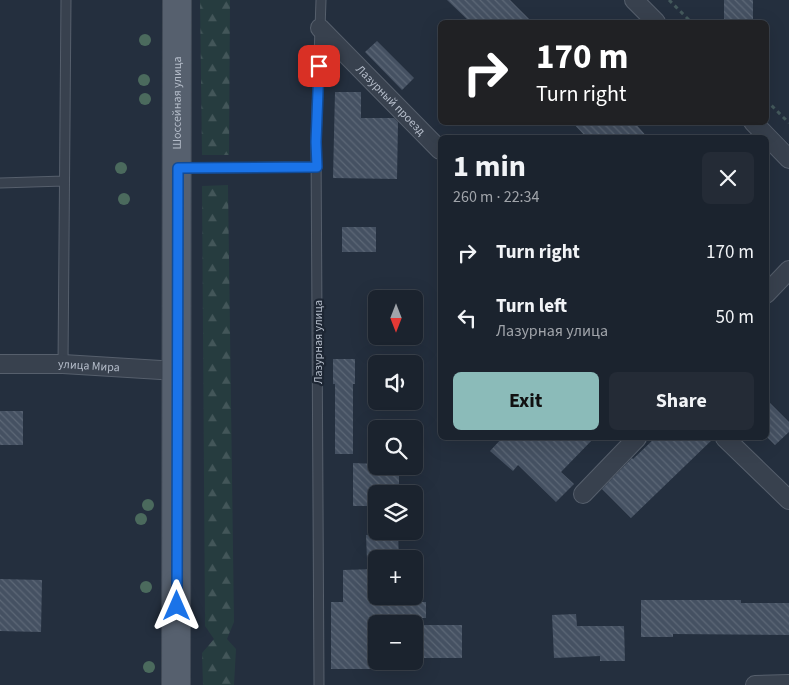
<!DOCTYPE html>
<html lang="en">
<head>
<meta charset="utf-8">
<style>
  body { margin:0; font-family:"Source Sans 3",sans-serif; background:#242b36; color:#f1f3f6; height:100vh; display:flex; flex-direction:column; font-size:19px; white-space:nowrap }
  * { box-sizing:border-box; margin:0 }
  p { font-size:16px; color:#a0a4aa }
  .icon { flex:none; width:28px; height:28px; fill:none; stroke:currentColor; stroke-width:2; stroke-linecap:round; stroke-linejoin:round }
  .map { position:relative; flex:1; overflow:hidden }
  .details { position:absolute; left:438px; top:135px; width:331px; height:305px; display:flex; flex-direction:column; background:#1b232e; border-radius:8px; box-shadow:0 5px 20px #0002,0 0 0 1px #39404a }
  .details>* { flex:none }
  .hud { position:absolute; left:438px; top:20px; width:331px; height:105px; border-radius:8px; box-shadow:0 5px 20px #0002,0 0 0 1px #39404a; background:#202124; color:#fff; overflow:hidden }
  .needle { width:32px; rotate:180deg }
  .tools { position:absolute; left:368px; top:290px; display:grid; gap:10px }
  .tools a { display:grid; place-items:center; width:55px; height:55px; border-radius:8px; background:#1b232e; box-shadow:0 5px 20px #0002,0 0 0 1px #39404a; font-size:25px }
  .pin { position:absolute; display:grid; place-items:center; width:42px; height:42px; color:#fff; margin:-21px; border-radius:10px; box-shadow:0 2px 8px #0006 }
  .me { position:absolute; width:55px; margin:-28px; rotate:0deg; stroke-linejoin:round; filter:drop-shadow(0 0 4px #0008) }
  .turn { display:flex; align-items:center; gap:18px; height:105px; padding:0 15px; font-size:22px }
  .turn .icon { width:65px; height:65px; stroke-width:2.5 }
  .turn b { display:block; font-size:35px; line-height:42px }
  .round { display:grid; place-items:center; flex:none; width:52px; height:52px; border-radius:8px; background:#242b36 }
  .overview { display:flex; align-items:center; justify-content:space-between; height:85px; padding:0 15px }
  h1 { font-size:30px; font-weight:700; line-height:38px }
  .action { display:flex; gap:10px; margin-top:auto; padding:10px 15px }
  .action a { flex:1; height:58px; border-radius:8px; background:#8bbbb9; color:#111; font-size:20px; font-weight:700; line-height:58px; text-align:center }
  .action a+a { background:#242b36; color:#f1f3f6 }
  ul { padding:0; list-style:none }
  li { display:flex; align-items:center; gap:15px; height:65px; padding:0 15px }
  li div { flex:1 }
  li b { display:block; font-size:19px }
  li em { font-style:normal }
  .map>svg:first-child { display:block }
  .forest { fill:url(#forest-firs) }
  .building { fill:url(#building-back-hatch) }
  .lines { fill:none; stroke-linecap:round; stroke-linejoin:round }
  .lane-casing { stroke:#565f6c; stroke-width:11 }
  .street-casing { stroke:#565f6c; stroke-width:20 }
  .primary-casing { stroke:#414a57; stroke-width:30 }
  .path { stroke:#44595c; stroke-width:3; stroke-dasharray:4 4; stroke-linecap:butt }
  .lane { stroke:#38414e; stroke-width:9 }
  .street { stroke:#38414e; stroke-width:18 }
  .primary { stroke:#56606e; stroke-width:28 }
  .tree { fill:#4b6a5d }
  .route-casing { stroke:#114b97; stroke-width:12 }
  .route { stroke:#1a73e8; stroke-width:9 }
  .labels { text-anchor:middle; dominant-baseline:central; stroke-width:4.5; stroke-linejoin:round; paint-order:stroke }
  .street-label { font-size:12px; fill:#b4bcc9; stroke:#1d2633 }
</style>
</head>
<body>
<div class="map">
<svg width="789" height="685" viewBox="0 0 789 685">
  <defs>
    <pattern id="forest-firs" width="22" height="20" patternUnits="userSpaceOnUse" patternTransform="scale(1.25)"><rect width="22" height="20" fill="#263c3f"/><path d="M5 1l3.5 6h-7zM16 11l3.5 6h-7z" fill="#435659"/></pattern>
    <pattern id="building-back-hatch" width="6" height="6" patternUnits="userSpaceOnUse" patternTransform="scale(1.25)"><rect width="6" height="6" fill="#455162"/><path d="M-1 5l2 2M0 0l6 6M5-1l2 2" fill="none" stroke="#5d6877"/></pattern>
  </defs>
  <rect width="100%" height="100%" fill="#242f3e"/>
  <path class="forest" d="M200 0H230L229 155H202Z
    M228 185 234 622 227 639 236 649 234 685H203L202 653 214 639 205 626 202 186Z"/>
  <path class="building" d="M447 0H510L532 22H470Z
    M724 0H753V22H724Z
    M377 41 414 78 402 90 365 52Z
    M335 92H361V118H394L398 122 397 179 333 178Z
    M572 122H634L648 138H587Z
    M342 227H376V252H342Z
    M333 359H355V384H353V454H335V384H333Z
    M766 399 789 422V432L775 445 766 436Z
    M0 411H23V445H0Z
    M502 438H594L561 472 574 484 556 502 518 465 513 471 490 451Z
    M655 438H714L631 518 602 489 632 458 633 459Z
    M353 463 376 464V466H399V494H376V506H353Z
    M398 534 399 559H367L366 535Z
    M375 569 376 602H426V618H376V669H331V602H343V570Z
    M0 579 42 580 41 632 0 631Z
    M641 600H741V603H789V635L673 634V637H641Z
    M576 614 577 626H624L625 661H600V656L554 658 552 615Z
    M414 625H462V658H414Z"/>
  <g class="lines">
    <defs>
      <path id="lane" d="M180 168 317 167
        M0 183 64 181
        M63 364 66 0
        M319 685 316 142 321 0"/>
      <g id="street">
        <path d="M634 0 656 22"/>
        <path id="s1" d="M320 28 440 150"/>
        <path d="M753 122 789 159"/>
        <path d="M766 294 789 270"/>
        <path id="s2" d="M0 364H63L177 371"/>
        <path d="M725 438 789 500"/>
        <path d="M583 494 637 438"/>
        <path d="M755 685 789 684"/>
      </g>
      <g id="primary">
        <path id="s3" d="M176 685 177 0"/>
      </g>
    </defs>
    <use href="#lane" class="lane-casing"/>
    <use href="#street" class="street-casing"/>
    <use href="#primary" class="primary-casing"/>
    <path class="path" d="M669 0 691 22
      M766 100 789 123"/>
    <use href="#lane" class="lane"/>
    <use href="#street" class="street"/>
    <use href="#primary" class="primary"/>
  </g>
  <g class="tree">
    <circle cx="145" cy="40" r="6"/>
    <circle cx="144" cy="80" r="6"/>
    <circle cx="145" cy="99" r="6"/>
    <circle cx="121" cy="168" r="6"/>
    <circle cx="124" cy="199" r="6"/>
    <circle cx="148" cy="505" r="6"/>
    <circle cx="141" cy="519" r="6"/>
    <circle cx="146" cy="587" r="6"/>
    <circle cx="149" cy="667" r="6"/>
  </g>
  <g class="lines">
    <defs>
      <path id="route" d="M177 606 178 168 317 167 316 142 319 66"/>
    </defs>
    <use href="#route" class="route-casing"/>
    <use href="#route" class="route"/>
  </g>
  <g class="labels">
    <g class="street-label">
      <text stroke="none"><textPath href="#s1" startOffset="101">Лазурный проезд</textPath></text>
      <text stroke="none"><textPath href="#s3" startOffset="582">Шоссейная улица</textPath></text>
      <text transform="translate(318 342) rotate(-90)">Лазурная улица</text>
      <text stroke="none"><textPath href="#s2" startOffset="89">улица Мира</textPath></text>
    </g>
  </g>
</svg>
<div class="tools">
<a><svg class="needle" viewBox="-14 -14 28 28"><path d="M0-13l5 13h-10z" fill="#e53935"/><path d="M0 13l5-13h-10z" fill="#a0a4aa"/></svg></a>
<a><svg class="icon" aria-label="sound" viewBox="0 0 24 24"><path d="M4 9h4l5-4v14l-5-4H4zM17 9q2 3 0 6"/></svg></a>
<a><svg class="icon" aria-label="search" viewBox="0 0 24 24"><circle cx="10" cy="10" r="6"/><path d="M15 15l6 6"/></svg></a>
<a><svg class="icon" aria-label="layers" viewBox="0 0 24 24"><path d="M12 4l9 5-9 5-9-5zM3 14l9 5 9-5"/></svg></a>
<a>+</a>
<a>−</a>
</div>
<div class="pin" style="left:319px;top:66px;background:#d93025"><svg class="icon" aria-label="arrive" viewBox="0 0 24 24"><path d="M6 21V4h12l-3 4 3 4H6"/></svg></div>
<svg class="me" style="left:177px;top:606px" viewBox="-20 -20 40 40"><path d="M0-17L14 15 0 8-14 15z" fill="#1a73e8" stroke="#fff" stroke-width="4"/></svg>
<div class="hud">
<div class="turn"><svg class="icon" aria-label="right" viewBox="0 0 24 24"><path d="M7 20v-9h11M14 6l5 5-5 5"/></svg><div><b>170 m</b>Turn right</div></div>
</div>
<section class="details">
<div class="overview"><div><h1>1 min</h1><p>260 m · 22:34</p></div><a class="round"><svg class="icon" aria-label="close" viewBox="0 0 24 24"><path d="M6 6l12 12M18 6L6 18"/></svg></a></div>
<ul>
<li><svg class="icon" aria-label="right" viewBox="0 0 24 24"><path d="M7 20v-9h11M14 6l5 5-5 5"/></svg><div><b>Turn right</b></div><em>170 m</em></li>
<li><svg class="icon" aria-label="left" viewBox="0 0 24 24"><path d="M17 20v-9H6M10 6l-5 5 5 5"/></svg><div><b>Turn left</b><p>Лазурная улица</p></div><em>50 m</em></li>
</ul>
<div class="action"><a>Exit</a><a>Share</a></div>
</section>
</div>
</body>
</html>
